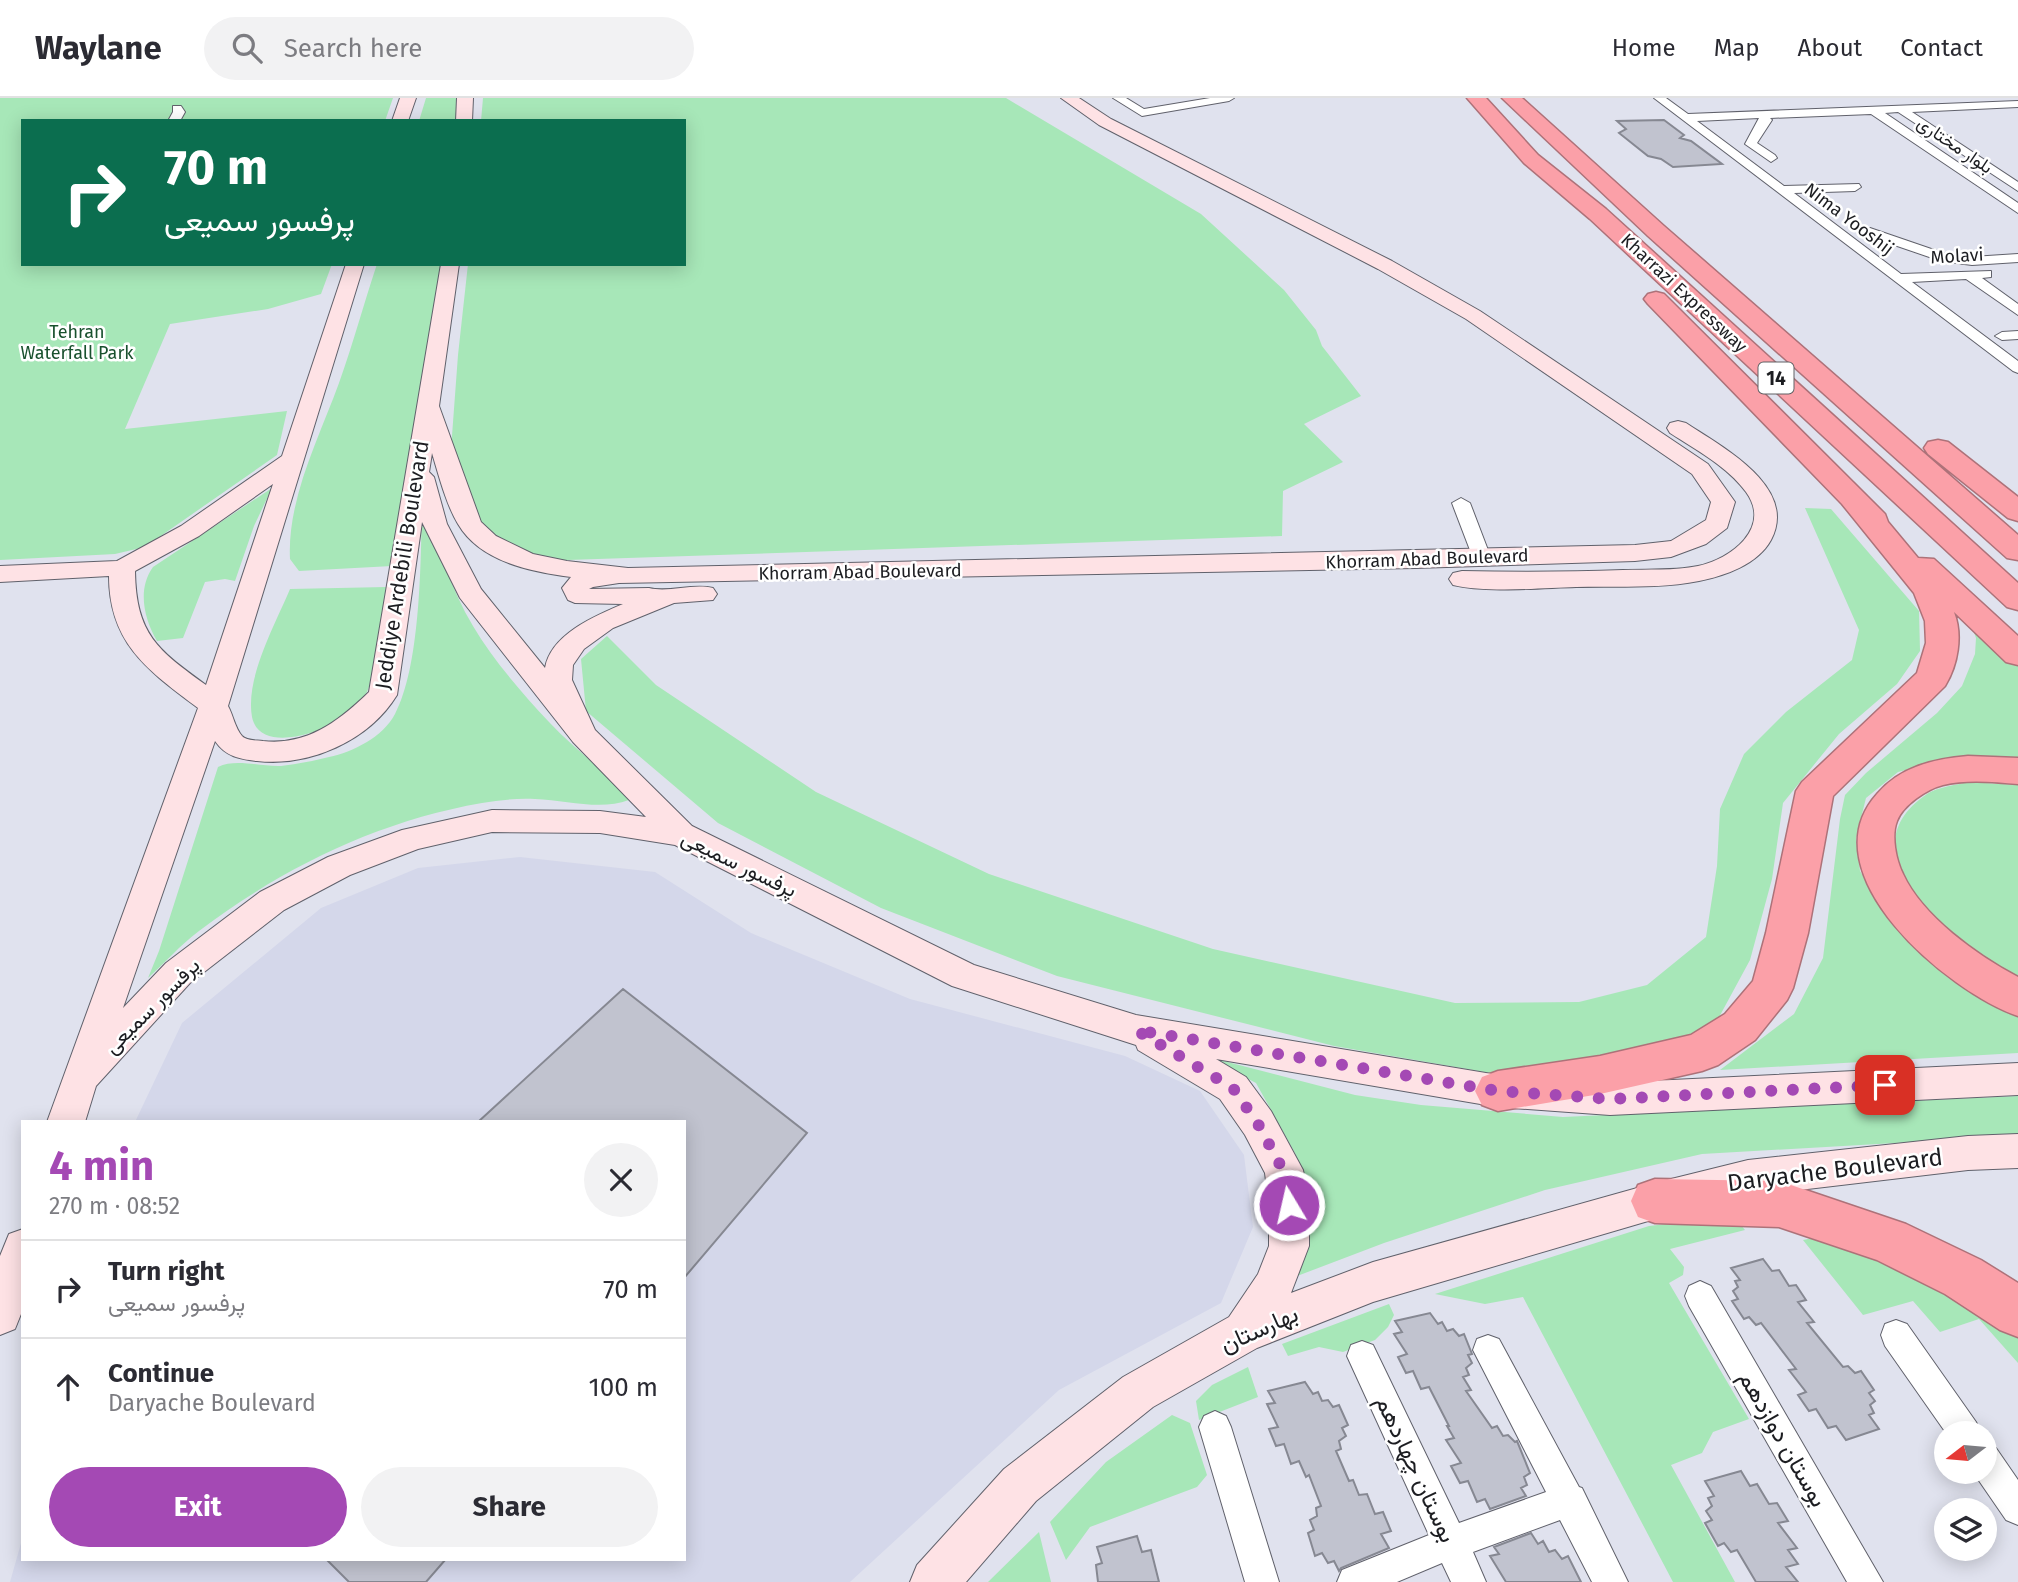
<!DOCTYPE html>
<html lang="en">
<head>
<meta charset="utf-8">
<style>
  body { margin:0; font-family:"Fira Sans",Vazirmatn,sans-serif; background:#f2f2f3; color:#2b2b33; height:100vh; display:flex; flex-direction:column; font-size:26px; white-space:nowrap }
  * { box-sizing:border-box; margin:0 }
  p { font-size:23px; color:#7c7c81 }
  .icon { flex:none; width:38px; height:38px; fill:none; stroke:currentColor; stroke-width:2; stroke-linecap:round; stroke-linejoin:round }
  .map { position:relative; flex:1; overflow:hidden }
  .sheet { position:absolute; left:21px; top:1022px; width:665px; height:441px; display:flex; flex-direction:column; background:#fff; border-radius:0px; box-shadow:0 4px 18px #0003 }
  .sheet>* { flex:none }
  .guide { position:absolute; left:21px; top:21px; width:665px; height:147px; border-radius:0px; box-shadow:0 4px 18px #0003; background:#0b6e4f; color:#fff; overflow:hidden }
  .needle { width:46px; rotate:254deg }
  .tools { position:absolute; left:1934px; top:1323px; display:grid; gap:14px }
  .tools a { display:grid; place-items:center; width:63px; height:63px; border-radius:50%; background:#fff; box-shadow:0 4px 18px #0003; font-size:35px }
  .pin { position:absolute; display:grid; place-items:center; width:60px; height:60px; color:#fff; margin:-30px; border-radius:14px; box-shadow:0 4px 10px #0006 }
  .me { position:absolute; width:77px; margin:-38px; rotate:351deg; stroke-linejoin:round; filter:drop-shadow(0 0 5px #0008) }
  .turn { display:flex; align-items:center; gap:24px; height:147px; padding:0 28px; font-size:32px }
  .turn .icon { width:91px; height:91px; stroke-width:2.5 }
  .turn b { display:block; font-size:49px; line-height:60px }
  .round { display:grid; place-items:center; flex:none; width:74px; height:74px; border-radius:37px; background:#f2f2f3 }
  .head { display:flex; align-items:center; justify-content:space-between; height:119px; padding:0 28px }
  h1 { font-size:42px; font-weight:700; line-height:52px; color:#a449b4 }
  .button { display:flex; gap:14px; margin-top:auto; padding:14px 28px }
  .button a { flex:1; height:80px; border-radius:42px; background:#a449b4; color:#fff; font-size:28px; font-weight:700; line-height:80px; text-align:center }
  .button a+a { background:#f2f2f3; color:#2b2b33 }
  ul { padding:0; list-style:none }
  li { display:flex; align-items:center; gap:21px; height:98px; padding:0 28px; border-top:2px solid #e1e1e2 }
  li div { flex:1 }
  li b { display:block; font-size:26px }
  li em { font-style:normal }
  header { display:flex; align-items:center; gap:42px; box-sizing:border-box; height:98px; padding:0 35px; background:#fff; border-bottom:2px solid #e1e1e2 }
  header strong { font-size:33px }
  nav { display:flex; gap:38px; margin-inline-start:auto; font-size:24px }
  .search { width:490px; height:63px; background:#f2f2f3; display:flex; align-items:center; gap:18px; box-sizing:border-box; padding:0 24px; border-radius:38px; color:#7c7c81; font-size:26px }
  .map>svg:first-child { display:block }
  .built { fill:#d4d7ea }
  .green { fill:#a7e7b8 }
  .building { fill:#c1c3cf; stroke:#868892; stroke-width:2 }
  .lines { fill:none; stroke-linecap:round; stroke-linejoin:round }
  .street-casing { stroke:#60616b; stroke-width:2 }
  .secondary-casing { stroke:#60616b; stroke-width:2 }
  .highway-casing { stroke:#ad7279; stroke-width:3 }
  .street { fill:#fff; fill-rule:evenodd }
  .secondary { fill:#fee2e5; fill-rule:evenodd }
  .highway { fill:#fba0a8; fill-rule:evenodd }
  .route { stroke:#a449b4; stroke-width:12; stroke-dasharray:0 21.6 }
  .labels { text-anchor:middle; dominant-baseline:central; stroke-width:5; stroke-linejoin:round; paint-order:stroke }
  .far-street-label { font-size:18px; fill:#1c1d21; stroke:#fff }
  .far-park-label { font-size:18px; fill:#19512e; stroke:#fff }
  .shield { fill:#fff; stroke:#606164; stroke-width:2 }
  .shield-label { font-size:19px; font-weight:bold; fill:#1c1d21 }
  .street-label { font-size:21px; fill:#1c1d21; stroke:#fff }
  .near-street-label { font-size:24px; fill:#1c1d21; stroke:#fff }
</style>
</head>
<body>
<header>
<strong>Waylane</strong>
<div class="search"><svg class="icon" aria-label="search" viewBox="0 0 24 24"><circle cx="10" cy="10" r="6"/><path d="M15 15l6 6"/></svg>Search here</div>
<nav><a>Home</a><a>Map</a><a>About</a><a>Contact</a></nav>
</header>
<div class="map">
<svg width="2018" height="1484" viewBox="0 0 2018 1484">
  <rect width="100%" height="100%" fill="#e0e2ee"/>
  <path class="built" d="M520 759 655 774 751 835 910 901 1125 958 1200 993 1244 1057 1253 1129 1221 1205 1059 1292 850 1484H10L23 1438V1461H684V1024H135L182 925 321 810 418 770Z"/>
  <path class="green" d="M0 0H393L385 23H23V166H332L321 196 268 211 170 226 125 331 287 313 277 357 145 449 115 456 0 462Z
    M426 0H459V23H419Z
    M483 0H1006L1201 116 1284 192 1316 232 1322 248 1361 298 1304 326 1343 364 1283 393 1282 438 537 463 483 435 449 378 458 257 468 166H684V23H481Z
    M377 166H442L392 468 299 473 290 461C287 401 319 340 339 285 353 246 364 205 377 166Z
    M272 390 254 428 235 483 225 481 205 484 183 540 157 543C144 521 137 491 153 469Z
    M422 393C436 438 448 487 473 528 493 562 522 595 549 624 575 652 606 672 629 702 600 713 567 702 535 701 518 700 499 702 482 705 378 723 282 770 199 833 180 847 165 865 148 880L159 853 218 669C236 660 261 669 281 668 297 666 313 663 329 659 353 654 383 639 395 616 422 565 421 452 422 393Z
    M1805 410 1831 411 1919 513 1920 553 1897 586 1839 636 1783 705 1772 781 1750 862 1711 934 1626 966 1496 976 1334 948 1057 878 881 810 718 725 586 613 581 561 607 538 656 587 816 694 989 776 1213 851 1455 905 1579 904 1647 887 1706 839 1717 768 1720 711 1744 656 1786 614 1852 562 1859 532Z
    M386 489C383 507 374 583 367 594 359 607 345 620 332 627 311 637 259 653 252 619 245 580 275 527 290 491Z
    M1965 510 2018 555V667H1925L1898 674 1866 700 1856 740 1860 773 1887 816 1932 865 1996 909 2018 918V955L1720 972 1794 916 1823 860 1840 721 1845 697 1866 675 1937 615 1962 588 1975 556 1976 540Z
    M1968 684 2018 687V888C1963 855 1835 758 1927 696 1938 689 1956 687 1968 684Z
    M1204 958 1355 997 1421 1007 1563 1019 2018 998V1038L1702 1056 1545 1092 1384 1145 1284 1183 1302 1100 1296 1057 1256 985Z
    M1733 1118 1745 1132 1670 1151 1684 1169 1683 1177 1669 1185 1749 1321 1713 1334 1702 1355 1671 1367 1735 1484H1673L1523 1199 1485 1206 1435 1196 1649 1128Z
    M1813 1140 1835 1145 1940 1186 2018 1236V1265L1979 1221 1940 1234 1913 1203 1863 1217 1803 1142Z
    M1389 1206 1394 1217 1388 1229 1375 1242 1343 1254 1319 1249 1288 1258 1282 1246Z
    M1248 1269 1258 1299 1199 1322 1196 1303 1212 1287Z
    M1172 1317 1190 1325 1207 1377 1197 1389 1090 1429 1066 1462 1050 1424 1106 1364Z
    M1039 1434 1051 1484H988L989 1483Z"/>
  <path class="building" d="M1664 22 1684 37 1680 40 1691 43 1722 66 1673 69 1661 61 1648 58 1619 35 1626 31 1617 23Z
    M623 891 807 1035 684 1180V1024H478Z
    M1763 1161 1772 1173 1779 1172 1789 1188 1796 1187 1806 1202 1798 1204 1814 1224 1807 1225 1843 1269 1848 1268 1855 1275 1861 1273 1874 1292 1869 1295 1875 1303 1870 1307 1874 1315 1869 1317 1879 1331 1846 1342 1836 1328 1828 1330 1816 1311 1809 1313 1798 1297 1806 1294 1789 1272 1796 1271 1761 1225 1756 1227 1749 1219 1744 1221 1732 1203 1738 1201 1733 1193 1738 1189 1735 1183 1740 1182 1731 1170Z
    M1430 1215 1438 1226 1442 1224 1447 1233 1453 1231 1459 1238 1464 1236 1472 1256 1468 1257 1472 1265 1466 1270 1469 1277 1463 1279 1471 1292 1466 1293 1492 1330 1497 1328 1503 1338 1508 1337 1515 1344 1517 1343 1530 1375 1524 1379 1527 1387 1521 1390 1526 1398 1490 1411 1485 1401 1477 1404 1468 1383 1460 1385 1451 1368 1461 1365 1446 1342 1454 1340 1447 1328H1449L1429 1289 1421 1291 1413 1273 1406 1275 1398 1259 1407 1256 1394 1236 1402 1234 1395 1223Z
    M1305 1284 1313 1296 1318 1294 1322 1303 1328 1302 1333 1309 1339 1307 1348 1327 1342 1330 1346 1338 1339 1343 1341 1351 1336 1353 1349 1383 1353 1382 1359 1397 1367 1396 1375 1416 1383 1414 1391 1433 1381 1436 1389 1450 1341 1470 1339 1473 1334 1463 1328 1465 1322 1455 1315 1458 1308 1435 1314 1432 1310 1422 1317 1418 1316 1410 1321 1408 1309 1377 1306 1379 1299 1363 1291 1366 1284 1346 1276 1348 1269 1331 1278 1329 1267 1306 1275 1305 1268 1293Z
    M1741 1373 1750 1388 1757 1386 1769 1406 1777 1405 1788 1423 1778 1425 1797 1450 1788 1452 1798 1466 1786 1469 1798 1484H1756L1737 1452 1731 1454 1724 1445 1718 1448 1705 1425 1712 1422 1706 1413 1712 1408 1708 1400 1714 1398 1705 1383Z
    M1531 1435 1538 1446 1543 1443 1549 1454 1555 1452 1562 1461 1568 1458 1581 1484H1506L1490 1458 1499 1456 1494 1449Z
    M1137 1438 1142 1454 1151 1452 1159 1484H1098L1096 1467 1102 1465 1097 1449Z
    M326 1461H446L426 1484H349Z"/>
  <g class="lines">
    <defs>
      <path id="street" d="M1113 0H1126L1144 11 1210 0H1234L1229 3 1142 18Z
        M1654 0H1666L1688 16 2018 3V9L1912 14 2018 84V93L1898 14 1885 15 2018 105V115L1871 16 1770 20 1772 22 1757 45 1775 57 1777 60 1771 64 1745 46 1759 20 1697 23 1784 88 1859 86 1861 89 1855 93 1794 95 1901 176 1991 173V179L1982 180 2018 206V217L1966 181 1912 184 2018 263V275L2013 273Z
        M173 8H181L185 14 180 23H168L173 14Z
        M1870 130 1943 155 1972 159 2018 156V164L1972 167 1941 163 1865 137V131Z
        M2018 233V241L2002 242 1995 238 2002 234Z
        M1461 400 1470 405 1491 460 1488 464 1482 465 1473 460 1452 405Z
        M1700 1183 1711 1188 1883 1484H1847L1689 1208 1685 1198 1689 1188Z
        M1896 1222 1907 1226 1976 1324 1981 1335H1946L1885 1248 1881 1237 1885 1226Z
        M1488 1237 1499 1241 1579 1389 1582 1390 1628 1484H1592L1560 1422 1473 1454 1486 1484H1451L1442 1465 1397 1484H1337L1342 1472 1429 1437 1347 1258 1351 1247 1362 1243 1373 1247 1459 1425 1546 1394 1473 1252 1477 1241Z
        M1215 1313 1226 1318 1231 1329 1279 1484H1245L1199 1329 1204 1318Z
        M1984 1346 1996 1350 2018 1382V1427L2006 1422 1973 1374H1984Z"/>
      <path id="secondary" d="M400 0H416L408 23H392Z
        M457 0H473L472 23H456Z
        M1061 0H1079L1111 21 1392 163 1480 213 1708 366 1735 404 1727 430 1706 446 1671 459 1635 463 1415 470 619 485 593 489 589 491 649 490C669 495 692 485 713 490L717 496 713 502 674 505 613 530 584 551 573 567 572 582 595 632 692 728 974 867 1136 917 1498 977 1610 985 2018 965V997L1610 1017 1498 1009 1216 961 1246 979 1271 1013 1303 1072 1309 1107V1148L1291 1195 1373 1164 1655 1085 1748 1062 1968 1038 2018 1036V1070L1968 1072 1748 1098 1655 1121 1373 1204 1257 1250 1153 1309 1036 1403 966 1484H910L917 1467 1004 1371 1123 1279 1229 1219 1258 1176 1269 1148V1107L1265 1075 1245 1037 1220 1001 1138 952 1136 947 952 888 675 747 600 735 492 734 418 751 350 777 284 812 190 885 96 988 85 1024H47L198 610C149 573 109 546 109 478L0 484V468L117 463 181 428 282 358 346 166H364L228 608C233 617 235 630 242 638 247 643 256 642 263 643 307 648 339 623 369 594L441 166H459L439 308 481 424 496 438 533 456 567 463 628 470 1635 447 1671 443 1706 422 1711 404 1692 376 1466 221 1378 171 1099 27ZM432 355C439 378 446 406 458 426 480 464 532 474 571 479L562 490 568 502 575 505 623 506C595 518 551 536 545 570L481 491 447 426 434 379 429 374ZM273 386 206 587C158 552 136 537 135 473L199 438ZM422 424 460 500 573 644 646 719 600 713 492 712 402 732 328 759 260 794 166 865 123 910 215 643C226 659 240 661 257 663 309 669 369 643 397 597Z
        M1678 323 1686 325C1722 349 1799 389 1771 442 1758 466 1725 478 1699 483 1659 491 1616 488 1576 489 1541 490 1486 495 1453 487L1449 481 1453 475 1462 473C1516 474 1569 474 1623 472 1648 471 1674 473 1698 468 1731 461 1772 430 1746 394 1727 368 1696 352 1670 335L1667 330 1670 325Z
        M23 1131V1211L15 1231 0 1237V1158L9 1136Z"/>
      <path id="highway" d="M1467 0H1486L1538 57 1606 111 2018 485V512L2007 509 1590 121 1524 65Z
        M1502 0H1522L1664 128 2018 437V462L2007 460 1648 138Z
        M1656 194 1664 196 1885 416 1888 424 1918 460 1934 461 2018 538V567L2006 564 1954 514C1963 537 1958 567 1945 588L1833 698 1808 835 1793 890 1787 902 1755 942 1718 967 1702 973 1600 996 1498 1013 1482 1007 1475 993 1482 979 1498 973 1600 958 1691 937 1725 916 1753 883 1766 835 1796 693 1802 684 1917 575 1926 545 1925 523 1914 495 1842 406 1648 206 1644 201 1648 196Z
        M1938 342 1948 344 2018 399V423L2008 420 1928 356 1924 350 1928 344Z
        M1968 658 2018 660V686C1994 684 1967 681 1943 687 1927 691 1903 707 1897 723 1891 738 1896 762 1903 776 1922 818 1978 858 2018 879V918C1948 894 1806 775 1877 696 1900 669 1933 661 1968 658Z
        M1655 1081 1779 1083 1906 1126 1981 1162 2018 1185V1239L2000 1232 1945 1196 1877 1162 1779 1129 1655 1125 1638 1119 1631 1103 1638 1087Z"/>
    </defs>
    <use href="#street" class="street-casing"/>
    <use href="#secondary" class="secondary-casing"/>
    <use href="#highway" class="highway-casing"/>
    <use href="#street" class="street"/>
    <use href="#secondary" class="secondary"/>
    <use href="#highway" class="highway"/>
  </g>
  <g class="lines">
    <path class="route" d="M1289 1107 1283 1072 1258 1026 1233 990 1136 932 1498 993 1611 1001 1885 987"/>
  </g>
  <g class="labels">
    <g class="far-street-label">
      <text transform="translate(1955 47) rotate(34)">بلوار مختاری</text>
      <text transform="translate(1849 121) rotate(37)">Nima Yooshij</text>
      <text transform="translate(1957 158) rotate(-3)">Molavi</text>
      <text transform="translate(1684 195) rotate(43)">Kharrazi Expressway</text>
      <text transform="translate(1427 461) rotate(-2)">Khorram Abad Boulevard</text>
      <text transform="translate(860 474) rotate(-1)">Khorram Abad Boulevard</text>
    </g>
    <g class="far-park-label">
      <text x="77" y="234">Tehran<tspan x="77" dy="21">Waterfall Park</tspan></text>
    </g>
    <rect class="shield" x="1758.5" y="264.5" width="35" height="31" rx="5"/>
    <g class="shield-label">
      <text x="1776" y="280">14</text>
    </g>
    <g class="street-label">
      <text transform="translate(402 467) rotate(-81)">Jeddiye Ardebili Boulevard</text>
      <text transform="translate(739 766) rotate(26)">پرفسور سمیعی</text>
      <text transform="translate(152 908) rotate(-45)">پرفسور سمیعی</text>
    </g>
    <g class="near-street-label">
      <text transform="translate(1835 1072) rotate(-7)">Daryache Boulevard</text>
      <text transform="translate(1259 1231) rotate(-24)">بهارستان</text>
      <text transform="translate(1783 1341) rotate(60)">بوستان دوازدهم</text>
      <text transform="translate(1416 1371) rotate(65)">بوستان چهاردهم</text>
    </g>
  </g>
</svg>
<div class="tools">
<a><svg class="needle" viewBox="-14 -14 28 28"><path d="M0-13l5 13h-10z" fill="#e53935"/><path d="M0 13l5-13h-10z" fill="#7c7c81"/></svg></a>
<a><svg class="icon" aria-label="layers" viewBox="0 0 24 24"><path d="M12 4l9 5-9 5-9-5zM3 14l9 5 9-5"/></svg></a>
</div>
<div class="pin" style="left:1885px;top:987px;background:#d93025"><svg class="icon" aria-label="arrive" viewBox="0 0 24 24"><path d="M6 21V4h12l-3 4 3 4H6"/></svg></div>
<svg class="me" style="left:1289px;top:1107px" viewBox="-20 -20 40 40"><circle r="17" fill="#a449b4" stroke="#fff" stroke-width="3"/><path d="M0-11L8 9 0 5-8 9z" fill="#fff"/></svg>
<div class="guide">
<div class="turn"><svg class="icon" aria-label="right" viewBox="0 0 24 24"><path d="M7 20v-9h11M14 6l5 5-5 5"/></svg><div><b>70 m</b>پرفسور سمیعی</div></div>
</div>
<section class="sheet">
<div class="head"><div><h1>4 min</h1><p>270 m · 08:52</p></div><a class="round"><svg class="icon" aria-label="close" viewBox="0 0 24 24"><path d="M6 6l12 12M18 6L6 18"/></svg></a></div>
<ul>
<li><svg class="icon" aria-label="right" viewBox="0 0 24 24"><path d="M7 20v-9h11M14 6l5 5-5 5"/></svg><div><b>Turn right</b><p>پرفسور سمیعی</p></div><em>70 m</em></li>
<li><svg class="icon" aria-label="ahead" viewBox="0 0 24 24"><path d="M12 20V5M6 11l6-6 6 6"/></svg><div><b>Continue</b><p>Daryache Boulevard</p></div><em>100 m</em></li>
</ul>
<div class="button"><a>Exit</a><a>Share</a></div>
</section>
</div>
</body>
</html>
